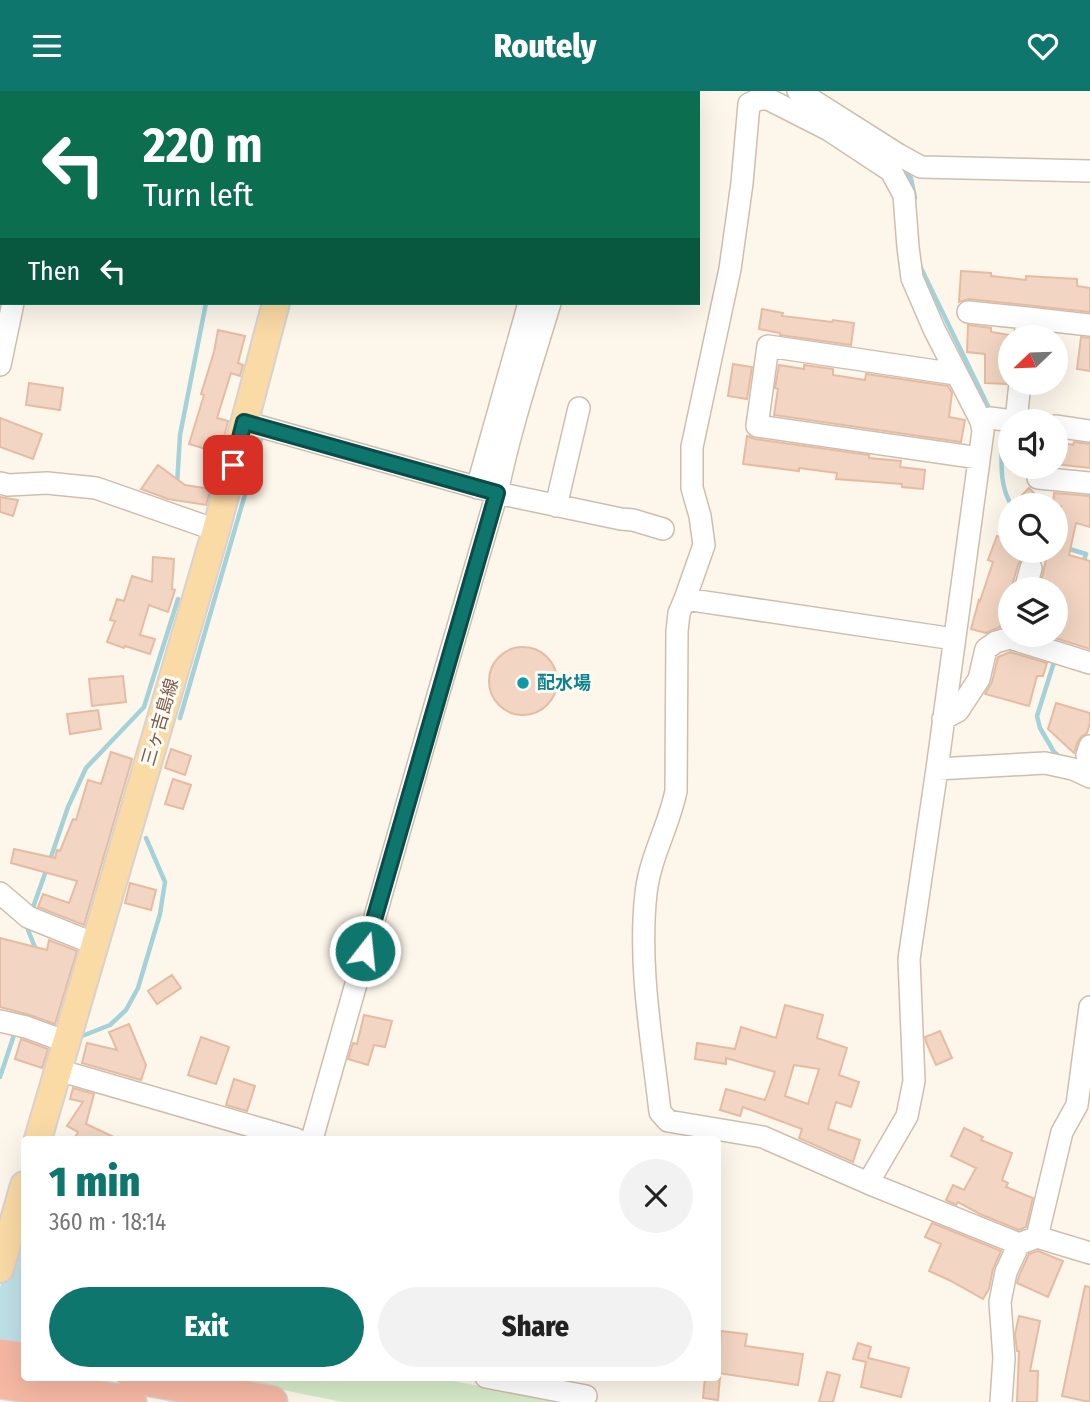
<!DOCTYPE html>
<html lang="en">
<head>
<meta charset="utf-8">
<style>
  body { margin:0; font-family:"Fira Sans Condensed","Noto Sans JP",sans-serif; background:#f2f2f2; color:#222; height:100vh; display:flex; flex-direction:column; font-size:26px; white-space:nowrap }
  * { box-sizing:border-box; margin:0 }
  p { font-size:23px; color:#767676 }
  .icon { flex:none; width:38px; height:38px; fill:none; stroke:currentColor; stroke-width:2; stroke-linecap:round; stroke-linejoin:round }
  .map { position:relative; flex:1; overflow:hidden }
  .side { position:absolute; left:21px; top:1045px; width:700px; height:245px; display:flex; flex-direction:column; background:#fff; border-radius:7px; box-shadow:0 7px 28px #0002 }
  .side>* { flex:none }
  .banner { position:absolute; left:0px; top:0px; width:700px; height:214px; box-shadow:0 7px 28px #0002; background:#0b6e4f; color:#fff; overflow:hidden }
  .needle { width:46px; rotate:247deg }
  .buttons { position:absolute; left:998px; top:234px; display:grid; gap:14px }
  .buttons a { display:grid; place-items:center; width:70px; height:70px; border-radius:50%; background:#fff; box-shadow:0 7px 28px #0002; font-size:35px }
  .pin { position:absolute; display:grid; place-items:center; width:60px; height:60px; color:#fff; margin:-30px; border-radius:14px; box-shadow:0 4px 10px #0006 }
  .me { position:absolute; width:77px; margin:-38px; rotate:16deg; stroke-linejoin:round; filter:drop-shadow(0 0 5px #0008) }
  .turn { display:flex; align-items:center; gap:24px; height:147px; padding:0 28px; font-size:32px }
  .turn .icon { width:91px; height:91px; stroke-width:2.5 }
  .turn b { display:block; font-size:49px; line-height:60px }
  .then { display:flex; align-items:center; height:66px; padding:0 28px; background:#0003; gap:14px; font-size:26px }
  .round { display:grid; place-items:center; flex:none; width:74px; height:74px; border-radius:37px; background:#f2f2f2 }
  .head { display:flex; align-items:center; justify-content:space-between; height:119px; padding:0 28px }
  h1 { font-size:42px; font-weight:800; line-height:52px; color:#0f766e }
  .primary-button { display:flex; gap:14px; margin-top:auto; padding:14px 28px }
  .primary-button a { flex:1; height:80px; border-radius:42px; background:#0f766e; color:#fff; font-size:28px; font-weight:800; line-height:80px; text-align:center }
  .primary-button a+a { background:#f2f2f2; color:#222 }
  header { display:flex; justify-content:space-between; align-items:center; height:91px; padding:0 28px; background:#0f766e; color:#fff; font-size:32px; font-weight:800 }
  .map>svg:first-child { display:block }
  .green { fill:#d6ebc8 }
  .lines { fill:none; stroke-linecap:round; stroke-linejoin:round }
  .stream { stroke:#a5d1d9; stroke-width:4.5 }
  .river { stroke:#bee1e7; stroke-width:26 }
  .building { fill:#f2d5c2; stroke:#e5bca3; stroke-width:2; fill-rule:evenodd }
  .minor-casing { stroke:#cfbeaf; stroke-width:24 }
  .major-casing { stroke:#d9d1cd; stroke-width:30 }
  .highway-casing { stroke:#d9d1cd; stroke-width:35 }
  .minor { stroke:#fff; stroke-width:21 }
  .major { stroke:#fadaa5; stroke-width:26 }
  .highway { stroke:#f6b8a3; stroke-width:32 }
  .route-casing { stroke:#0a4d48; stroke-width:18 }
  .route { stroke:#0f766e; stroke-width:12 }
  .culture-dot { fill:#0f9aa8; stroke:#fffaf2; stroke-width:2.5 }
  .labels { text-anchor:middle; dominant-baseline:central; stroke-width:6; stroke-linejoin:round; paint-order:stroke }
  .culture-label { font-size:18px; font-weight:bold; fill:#0d838f; stroke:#fffaf2; text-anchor:start }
  .street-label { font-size:18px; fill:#785c4d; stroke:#fffaf2 }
</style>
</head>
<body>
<header><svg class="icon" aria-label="menu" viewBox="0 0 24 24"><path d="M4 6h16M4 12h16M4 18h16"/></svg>Routely<svg class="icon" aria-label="heart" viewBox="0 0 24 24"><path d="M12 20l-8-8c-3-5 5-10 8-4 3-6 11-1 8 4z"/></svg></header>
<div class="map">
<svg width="1090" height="1311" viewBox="0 0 1090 1311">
  <rect width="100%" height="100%" fill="#fdf6eb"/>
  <path class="green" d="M220 1286H432L517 1302 594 1311H342Z"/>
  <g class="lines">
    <path class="stream" d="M92 0 95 2
      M900 75 911 87 915 107
      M920 175 989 317
      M1002 343C1002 367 998 394 1012 415
      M177 394 180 344 206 212
      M1066 457 1086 463 1083 472
      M1055 568 1037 625 1040 637 1054 661 1061 667
      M180 627 262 345 266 346
      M50 769 68 716 86 677 144 616 178 508
      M31 822 47 777
      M29 834 28 839 36 859
      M82 945 110 934 126 919 138 897 160 823 165 791 146 747
      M0 986 15 941"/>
    <path class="river" d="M0 1157 23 1169 10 1207 12 1241 10 1276 7 1285"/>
  </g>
  <path class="building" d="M961 180 991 182V185L1026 189V185L1077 188V195L1090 197V221L969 208 959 211Z
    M762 218 783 222 782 225 832 231 833 229 854 232 851 254 780 244V242L759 238Z
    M968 234 991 237V241L1010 244V268H1008L1007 293 985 292V263L967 261Z
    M218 239 245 245 238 272 243 274 240 285 231 282 217 327 228 330 220 362 189 353 204 304 201 303 214 261Z
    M1081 246 1090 247V280L1077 278Z
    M733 273 752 276 747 308 728 305Z
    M779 274 804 278V274L833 278V284L865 289 866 283 948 295 952 302 949 326 965 329 961 351 774 324 778 298 775 297Z
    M29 292 63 297 60 319 26 314Z
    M0 327 42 343 33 368 0 356Z
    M747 345 755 348 869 364V367L901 370 900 376 925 379 923 398 902 396V393L836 388 837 382 799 377V380L743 373Z
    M1055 350 1073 354 1074 351 1090 353V377L1055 373Z
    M158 374 185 394 211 398 206 414 168 408 141 398Z
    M1029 397 1047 415H1011Z
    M1054 402 1090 405V436L1076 432 1069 464 1090 470V558L1055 547V499H1039L1048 460H1055V441L1061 415H1053Z
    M0 406 18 409 13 425 0 421Z
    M997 445 1010 449V460H1027L1025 466 1021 468 1018 474 1000 536 986 542 971 538 979 509 980 510 993 471 988 469Z
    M153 466 174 468 172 498 175 499 168 521 149 514 140 544 155 548 150 563 125 555 124 557 107 551 115 530 110 529 117 508 124 510 132 485 152 491Z
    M489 590a34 34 0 1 1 68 0a34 34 0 1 1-68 0Z
    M1010 561 1047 572 1043 585H1037L1029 615 985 603 992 591 998 566Z
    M123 585 126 611 92 615 89 588Z
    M1056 612 1090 622V632L1087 642 1082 645 1078 650 1074 662 1048 638Z
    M98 619 101 638 70 643 67 623Z
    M171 658 191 665 185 684 165 677Z
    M111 661 132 668 84 834 38 816 43 803 69 812 77 790 11 772 14 758 55 767 57 759 60 760 73 728 76 729 88 689 101 693Z
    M173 688 191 694 183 718 165 713Z
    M130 792 156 799 151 819 125 812Z
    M0 847 47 859 49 849 77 860 55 933 30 924 0 916Z
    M172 884 181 897 157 913 148 900Z
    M785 914 823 924 817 947 847 957 839 984 859 991 851 1016 836 1011 828 1038 860 1049 853 1071 799 1047 802 1038 743 1016 740 1025 720 1019 726 998 765 1009 775 981 726 967V973L695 968 697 952 735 958 741 936 776 947ZM794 974 819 978 808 1013 785 1005Z
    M364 924 392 930 385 956 374 954 368 974 348 968 353 952 357 953Z
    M129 933 146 974 141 989 82 972 87 952 117 959 109 941Z
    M940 940 952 967 936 974 926 951 925 946Z
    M201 946 229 956 216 993 188 984Z
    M21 948 48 958 42 977 15 968Z
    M234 988 255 995 247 1020 226 1014Z
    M73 997 94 1003 86 1033 118 1048H74L78 1041 67 1035 83 1011 70 1008Z
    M964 1037 983 1046 981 1049 1012 1062 1002 1089 1008 1092 1006 1096 1033 1107 1026 1136 1019 1139 980 1123 958 1111 956 1114 946 1109 953 1094 964 1099 976 1077 951 1065Z
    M932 1132 1001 1160 993 1178 989 1198 983 1208 951 1190 929 1180 941 1153 925 1146Z
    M1038 1160 1063 1170 1048 1206 1017 1192 1019 1185 1029 1163Z
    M1085 1195 1090 1196V1311L1062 1305Z
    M1019 1225 1040 1230 1030 1280H1038L1037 1311H1017L1019 1260H1017L1015 1243Z
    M721 1240 747 1243 745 1255 803 1263 798 1294 718 1282Z
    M858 1252 871 1256 868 1267 909 1277 901 1306 861 1296 866 1271 853 1268Z
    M827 1281 840 1284 833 1311H819Z
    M705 1286H720L718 1309 703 1307Z"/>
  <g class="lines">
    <defs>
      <path id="minor" d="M798 0 899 64 921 76 1090 80
        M75 2V0
        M580 2V0
        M603 2V0
        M968 221 1027 227 1025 247
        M1027 227 1090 234
        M0 274 13 212
        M956 283 768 255 757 335 979 367
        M981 330 990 327 1021 331
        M1016 330 1020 292
        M244 331 497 402 621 428 633 429 663 438
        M1055 335 1090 340
        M1038 387 1090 392
        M0 392 8 394 47 392 96 397 216 439
        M477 397 529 212
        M556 415 579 317
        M1025 499 1031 477
        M685 508 704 454 700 425 692 397V356L730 178 742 92 749 13 759 8H768L829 39 891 80 904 104 908 156 912 187 934 238 981 330 983 340 937 678 909 868 914 990 907 1025 868 1092
        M954 548 685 508 679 522 677 540 676 700C669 735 650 766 646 802 638 875 652 949 660 1021L668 1030 763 1046 868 1092 1019 1153
        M943 628 958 620 979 588 986 558 996 551 1010 547 1090 572
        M1090 655 1087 664 1090 665
        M937 678 1045 672 1073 678 1090 686
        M0 802 28 826 95 853
        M0 930 26 936 67 951
        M58 979 296 1048
        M312 1048 434 618 497 402C510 338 531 275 550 212
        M1037 1146 1062 1041 1077 1014 1090 916
        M486 1286 586 1305
        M1001 1311 1004 1267 1000 1211 1006 1181 1019 1153 1037 1146 1090 1162"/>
      <path id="major" d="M328 2V0
        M38 1048 216 439 276 212
        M0 1178 24 1094"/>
      <path id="highway" d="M0 1265 24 1268
        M134 1286 271 1311
        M0 1291 130 1311"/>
    </defs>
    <use href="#minor" class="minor-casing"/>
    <use href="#major" class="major-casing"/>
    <use href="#highway" class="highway-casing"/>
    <use href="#minor" class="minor"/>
    <use href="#major" class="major"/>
    <use href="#highway" class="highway"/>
  </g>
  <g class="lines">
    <defs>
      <path id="route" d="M233 374 244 331 497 402 365 860"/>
    </defs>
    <use href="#route" class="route-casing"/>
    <use href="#route" class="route"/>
  </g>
  <circle class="culture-dot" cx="523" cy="592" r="7"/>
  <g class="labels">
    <g class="culture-label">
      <text x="537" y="592">配水場</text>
    </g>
    <g class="street-label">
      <text transform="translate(160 631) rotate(-74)">三ヶ吉島線</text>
    </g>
  </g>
</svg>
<div class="buttons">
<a><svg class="needle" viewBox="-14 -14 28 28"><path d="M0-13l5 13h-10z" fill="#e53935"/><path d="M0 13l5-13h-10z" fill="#767676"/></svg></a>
<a><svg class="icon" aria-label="sound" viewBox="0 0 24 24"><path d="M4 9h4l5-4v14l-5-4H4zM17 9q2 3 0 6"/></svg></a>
<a><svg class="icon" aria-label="search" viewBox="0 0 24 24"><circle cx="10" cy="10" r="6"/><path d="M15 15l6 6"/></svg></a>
<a><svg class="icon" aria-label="layers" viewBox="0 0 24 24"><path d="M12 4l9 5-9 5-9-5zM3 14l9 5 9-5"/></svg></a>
</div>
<div class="pin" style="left:233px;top:374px;background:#d93025"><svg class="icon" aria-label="arrive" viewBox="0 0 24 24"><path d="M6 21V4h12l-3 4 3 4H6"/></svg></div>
<svg class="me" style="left:365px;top:860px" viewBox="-20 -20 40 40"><circle r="17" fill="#0f766e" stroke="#fff" stroke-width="3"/><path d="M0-11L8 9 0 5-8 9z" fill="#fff"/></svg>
<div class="banner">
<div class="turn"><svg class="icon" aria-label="left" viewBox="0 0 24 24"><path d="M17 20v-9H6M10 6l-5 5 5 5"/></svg><div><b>220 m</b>Turn left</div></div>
<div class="then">Then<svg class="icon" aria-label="left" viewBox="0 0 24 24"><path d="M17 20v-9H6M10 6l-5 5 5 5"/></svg></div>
</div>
<section class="side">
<div class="head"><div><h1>1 min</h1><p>360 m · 18:14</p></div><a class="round"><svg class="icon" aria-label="close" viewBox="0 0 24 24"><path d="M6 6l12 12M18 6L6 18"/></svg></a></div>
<div class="primary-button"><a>Exit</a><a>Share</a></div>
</section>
</div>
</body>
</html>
